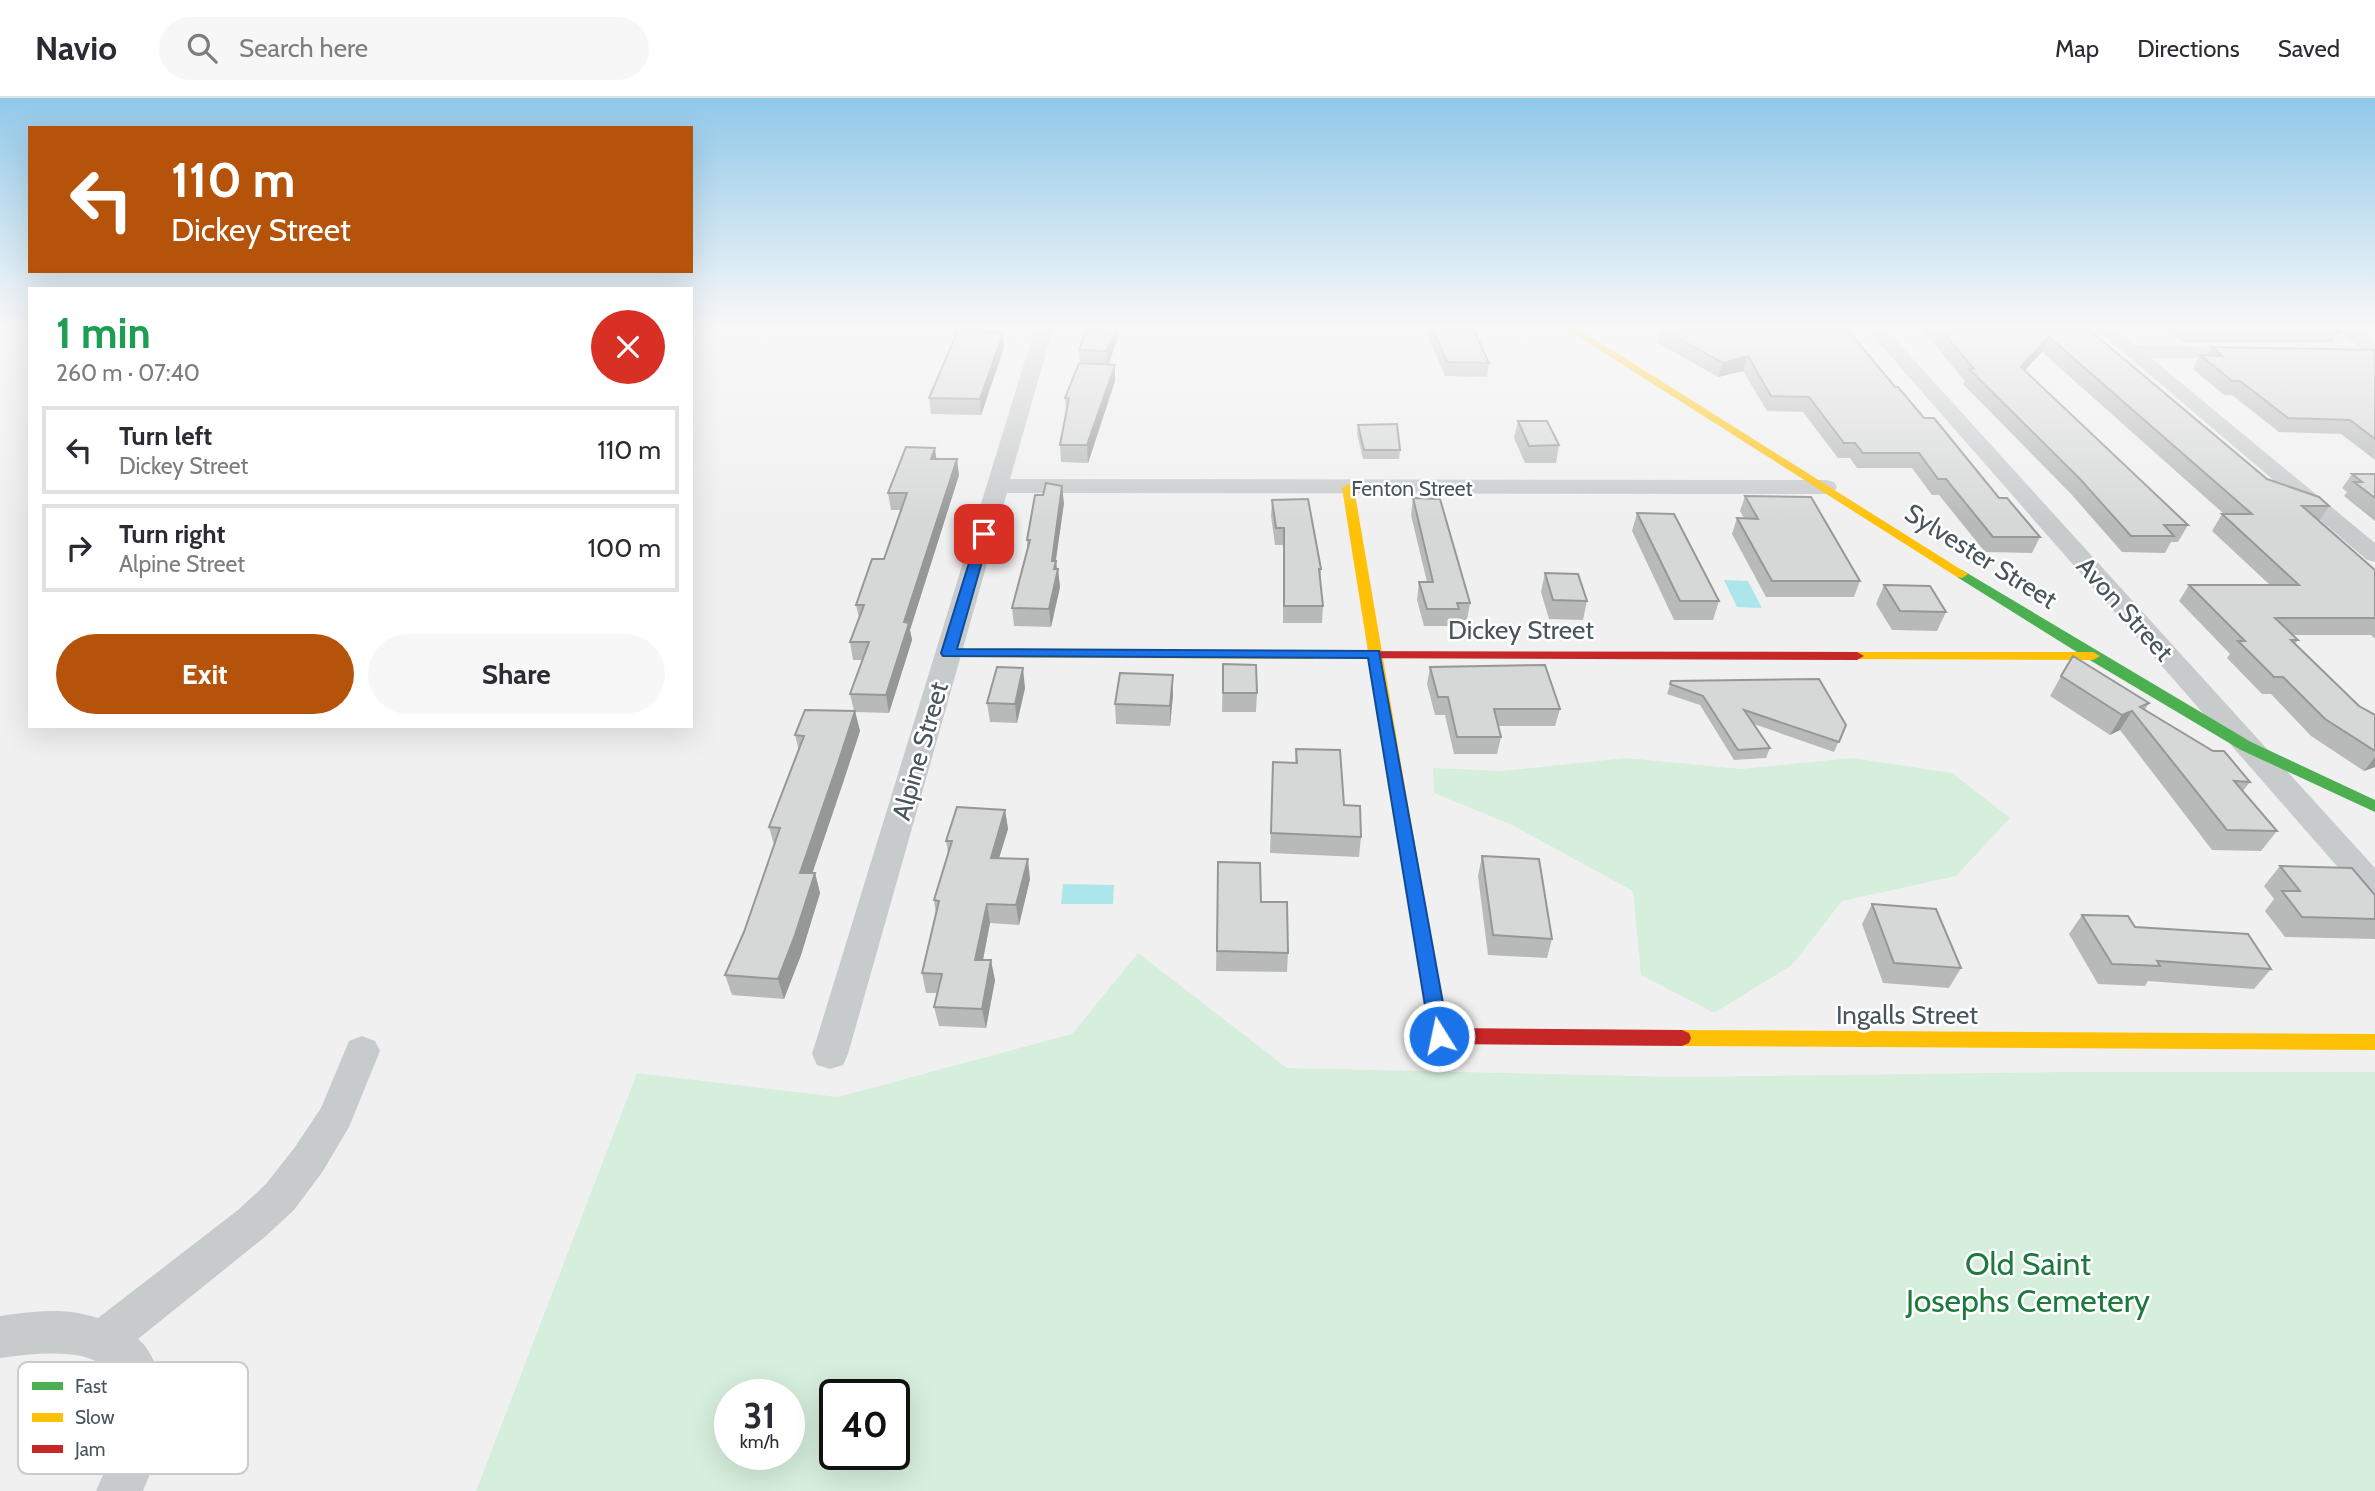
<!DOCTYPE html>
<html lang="en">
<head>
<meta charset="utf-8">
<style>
  body { margin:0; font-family:Cabin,sans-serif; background:#f7f7f7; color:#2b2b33; height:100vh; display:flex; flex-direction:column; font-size:26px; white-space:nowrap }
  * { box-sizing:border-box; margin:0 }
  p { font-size:23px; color:#7c7c81 }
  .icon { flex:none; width:38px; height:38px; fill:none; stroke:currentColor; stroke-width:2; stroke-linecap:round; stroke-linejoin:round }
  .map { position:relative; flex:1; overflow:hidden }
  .details { position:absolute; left:28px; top:189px; width:665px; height:441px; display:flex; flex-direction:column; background:#fff; border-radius:0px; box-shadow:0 7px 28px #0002 }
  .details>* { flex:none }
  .top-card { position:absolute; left:28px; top:28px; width:665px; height:147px; border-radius:0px; box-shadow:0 7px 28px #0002; background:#b45309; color:#fff; overflow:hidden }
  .speed { position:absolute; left:714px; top:1281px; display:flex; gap:14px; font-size:35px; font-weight:700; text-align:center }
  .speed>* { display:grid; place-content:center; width:91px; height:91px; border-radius:50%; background:#fff; box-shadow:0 7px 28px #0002; line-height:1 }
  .speed small { font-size:18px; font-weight:400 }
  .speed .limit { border:4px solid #111; border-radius:10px; background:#fff; color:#111 }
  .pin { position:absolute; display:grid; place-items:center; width:60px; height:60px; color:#fff; margin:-30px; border-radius:14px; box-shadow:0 4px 10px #0006 }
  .me { position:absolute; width:77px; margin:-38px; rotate:350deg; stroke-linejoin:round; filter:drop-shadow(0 0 5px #0008) }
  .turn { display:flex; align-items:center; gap:24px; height:147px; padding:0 28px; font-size:32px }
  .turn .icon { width:91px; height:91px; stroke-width:2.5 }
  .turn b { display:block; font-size:49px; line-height:60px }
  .round { display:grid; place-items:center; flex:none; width:74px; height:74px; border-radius:37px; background:#f7f7f7 }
  .head { display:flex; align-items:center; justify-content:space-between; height:119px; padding:0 28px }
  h1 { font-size:42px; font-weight:700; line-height:52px; color:#1e9e55 }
  .primary-button { display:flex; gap:14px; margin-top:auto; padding:14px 28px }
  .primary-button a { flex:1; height:80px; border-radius:42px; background:#b45309; color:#fff; font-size:28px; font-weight:700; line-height:80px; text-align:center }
  .primary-button a+a { background:#f7f7f7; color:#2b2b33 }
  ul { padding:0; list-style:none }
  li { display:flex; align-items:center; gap:21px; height:88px; margin:0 14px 10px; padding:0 14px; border:4px solid #e1e1e2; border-radius:0px }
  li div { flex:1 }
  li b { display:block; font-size:26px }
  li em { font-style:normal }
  header { display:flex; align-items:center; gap:42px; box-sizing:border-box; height:98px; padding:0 35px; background:#fff; border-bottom:2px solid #e1e1e2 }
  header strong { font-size:33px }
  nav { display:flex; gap:38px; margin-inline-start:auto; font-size:24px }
  .search { width:490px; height:63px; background:#f7f7f7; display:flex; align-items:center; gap:18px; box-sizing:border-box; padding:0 24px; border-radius:38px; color:#7c7c81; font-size:26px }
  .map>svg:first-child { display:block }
  .green { fill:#d6eedc; fill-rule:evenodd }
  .water { fill:#ade6ea }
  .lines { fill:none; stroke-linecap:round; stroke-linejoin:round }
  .street { fill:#c8cbcc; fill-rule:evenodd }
  .fast { fill:#4caf50; fill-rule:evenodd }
  .slow { fill:#ffc107; fill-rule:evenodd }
  .jam { fill:#c62828; fill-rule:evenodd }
  .wall { fill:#b8baba }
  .shaded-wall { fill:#969797 }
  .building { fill:#d6d8d8; stroke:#969797; stroke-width:2 }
  .route { fill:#1a73e8; stroke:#114b97; stroke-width:2 }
  .labels { text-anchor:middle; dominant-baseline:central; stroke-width:5; stroke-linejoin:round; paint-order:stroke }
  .far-street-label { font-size:21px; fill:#48555b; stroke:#fff }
  .street-label { font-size:26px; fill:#48555b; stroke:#fff }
  .near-park-label { font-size:32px; fill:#1d793e; stroke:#fff }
  .key { fill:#fff; stroke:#c8ccce; stroke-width:2 }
  .key-label { font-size:19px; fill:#48555b }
</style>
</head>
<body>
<header>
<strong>Navio</strong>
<div class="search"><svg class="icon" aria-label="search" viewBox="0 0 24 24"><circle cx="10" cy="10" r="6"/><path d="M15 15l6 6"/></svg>Search here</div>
<nav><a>Map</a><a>Directions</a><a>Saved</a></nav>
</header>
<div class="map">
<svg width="2375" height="1393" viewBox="0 0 2375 1393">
  <rect width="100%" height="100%" fill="#f1f0f0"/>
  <path class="green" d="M1626 660 1741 671 1852 660 1952 675 2010 720 1956 778 1842 803 1792 867 1714 915 1641 877 1633 793 1512 727 1434 695 1433 670 1502 673Z
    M1138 855 1287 970 1682 979 2068 974H2375V1393H476L637 975 838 999 1072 936ZM730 1297H789V1356H730ZM835 1297H894V1356H835Z"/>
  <path class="water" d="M1724 482 1748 483 1762 510 1737 509Z
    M1063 786 1114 787 1113 806H1061Z"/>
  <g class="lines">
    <path class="street" d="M1035 230H1053L1010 381 1826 382 1834 384 1837 389 1834 394 1826 396 1007 395 848 956 843 967 830 971 817 967 812 956Z
      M1866 230H1885L2375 770V803L2364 799Z
      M2095 230H2115L2137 248 2256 250 2259 254 2249 260H2151L2375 445V464L2367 462Z
      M2334 230H2355L2375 243V257L2368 255Z
      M362 938 375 943 380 953 349 1029 323 1073 294 1112 266 1138 138 1241C146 1247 149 1254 154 1263 177 1308 161 1350 143 1393H96C102 1378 110 1363 115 1348 146 1249 72 1250 0 1260V1218C34 1213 65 1209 98 1220L238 1112 266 1086 295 1049 321 1010 349 943Z"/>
    <path class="fast" d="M1962 472 2251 644 2375 702V714L2241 652 2088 561 1957 479 1956 476Z"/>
    <path class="slow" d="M1565 230H1577L1968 476 1962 480 1957 479Z
      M1348 386 1354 390 1414 742 1406 748 1398 742 1342 390Z
      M948 552 1313 553 1320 557 1313 561 943 559 941 556 943 553Z
      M1857 554H2093L2100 558 2093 562 1852 561 1850 558 1852 555Z
      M1682 932 2375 936V952L1682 948 1675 945 1673 940 1675 935Z"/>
    <path class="jam" d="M1313 553 1857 554 1864 558 1857 562 1308 560 1306 557 1308 554Z
      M1406 736 1414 742 1447 930 1682 932 1689 935 1691 940 1689 945 1682 948 1439 946 1432 943 1398 742Z"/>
  </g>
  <path class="wall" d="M953 230H999L996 235 1004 250 981 317 931 316 929 300 956 236H954Z
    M1087 230H1121L1109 266 1115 267V283L1088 365 1061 364 1060 347 1066 314 1065 300 1080 265 1079 252Z
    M1327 230H1388V233Z
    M1424 230H1473L1489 265 1487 279 1445 278Z
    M1921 230H2087L2267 381 2329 408 2319 423 2375 472V541L2371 537H2293L2298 542 2295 546 2359 608 2375 617V669L2364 673 2311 638 2271 596H2262L2227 560 2230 556 2179 503 2189 487H2270L2212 433 2222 416H2224L2042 254 2025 272 2188 427 2178 444H2171L2165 455 2122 454 2072 397 1963 286 1965 283Z
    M2164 230H2333L2339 234 2332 245H2183Z
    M1662 231 1895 289 1999 400 2040 439 2032 455 1985 454 1939 397H1932L1912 370H1857L1850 360H1838L1803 314 1767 313 1743 273 1718 279 1658 245Z
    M2212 249 2375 252V362L2341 336 2279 334 2232 297H2224L2193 271 2200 257H2208Z
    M1518 323 1559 347 1556 365H1525L1514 340Z
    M1358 327 1400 352 1399 361H1363L1357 336Z
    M936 361 959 377 910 532 912 542 889 615 855 614 860 633 812 775H815L820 795 801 857 784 901 732 897 725 877 744 834 774 747 769 729 799 653 795 637 854 613 850 596 863 562H853L850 544 859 520 856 507 884 461 901 412H891L888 395Z
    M2352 376H2375V423L2344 398 2347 394 2342 390Z
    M1043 397 1064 405 1056 463 1060 489 1051 529 1014 528 1012 510 1027 451V442Z
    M1745 398 1860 483 1854 499H1766L1732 436 1737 420H1744L1740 413Z
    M1413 400 1470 505 1467 522H1457L1456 528H1424L1417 502 1419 484H1427L1411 417Z
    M1272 402 1321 471 1320 484 1323 508 1322 525H1283V447H1275L1271 418Z
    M1637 415 1719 503 1713 522H1674L1632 433Z
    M1545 475 1587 503 1583 522 1549 521 1541 494Z
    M1884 487 1946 514 1937 533 1892 532 1876 506Z
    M1223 566 1257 595 1256 614H1222Z
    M1430 569 1560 611 1555 628H1498L1501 639 1497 656H1454L1445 617H1435L1427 586Z
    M2061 578 2149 605 2145 612 2250 684 2243 693 2277 733 2261 753 2212 752 2120 632 2110 637 2050 598Z
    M1671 583 1846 627 1834 654 1754 626 1770 650 1766 660 1734 662 1700 607 1667 596Z
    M1025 590 1017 625 990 624 987 605Z
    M1173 597 1170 628 1116 626 1115 606Z
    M1296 651 1344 707 1361 739 1359 759 1270 755 1273 664 1295 665Z
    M1005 712 1008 731 999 760 1030 781 1019 827 990 825 983 862 995 882 986 930 939 928 934 909 938 895H926L922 875 936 816 934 802 948 755 946 743Z
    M1482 758 1552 841 1547 860 1488 857 1478 778Z
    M1218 764 1261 804 1288 855 1287 874 1216 873Z
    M2280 768 2375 797V841L2285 839 2265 813 2274 801 2264 788Z
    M1872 806 1961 870 1949 890 1883 885 1862 826Z
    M2082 817 2135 829 2271 871 2254 891 2148 883 2145 888 2098 886 2069 836Z"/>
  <path class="shaded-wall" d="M989 230H999L987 250 985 235Z
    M1115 230H1121L1107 270V253Z
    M1003 235 1004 250 981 317 980 301Z
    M2049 239 2042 254 2014 284 2021 269Z
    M1748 258 1743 273 1718 279 1723 265Z
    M1115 267V283L1088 365 1087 347Z
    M935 350 937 366 931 361Z
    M957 361 959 377 910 532 912 542 889 615 886 597 904 524Z
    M1062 388 1064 405 1055 466 1056 463 1057 476 1058 471 1060 489 1051 529 1049 511 1052 463Z
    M1023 570 1025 590 1017 625 1015 606Z
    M1173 577V597L1170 628V608Z
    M855 613 860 633 843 685 806 794 800 775Z
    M2132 613 2120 632 2110 637 2122 617Z
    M2375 659V669L2364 673Z
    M1005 712 1008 731 993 780 991 760Z
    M1028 761 1030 781 1019 827 1016 807Z
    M815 775 820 795 801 857 784 901 778 881Z
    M987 806 990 825 979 882 975 862Z
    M991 862 995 882 986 930 982 911Z"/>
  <path class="building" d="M959 230H989L985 235H1003L980 301 929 300Z
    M1087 230H1115L1107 253 1079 252Z
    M1432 230H1473L1489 265 1447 264Z
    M1695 230H1846L1895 289H1898L1924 320H1934L1999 400H2007L2040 439H1993L1946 381H1938L1919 355H1863L1855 345H1844L1809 299 1771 298 1748 258 1723 265 1662 231Z
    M1939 230H2087L2267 381 2319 399 2329 408H2302L2375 472V520H2275L2298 542H2291L2359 608 2375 617V653L2325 621 2283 579H2274L2238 543H2245L2189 487H2299L2222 416H2252L2049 239 2021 269 2188 427H2164L2174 438H2131L2080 381 1969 271H1974Z
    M2184 230H2333L2339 234H2189Z
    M2212 249 2375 252V341L2350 322 2288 320 2240 283H2232L2200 257 2222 258Z
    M1079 265 1115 267 1087 347H1060L1069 300H1065Z
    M1518 323H1547L1559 347 1529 348Z
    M1397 326 1400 352H1364L1358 327Z
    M906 349 935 350 931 361H957L904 524 909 525 886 597 850 596 869 544H850L864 507H856L872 461H884L907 395H888Z
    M2352 376H2375V400L2354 384H2362Z
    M1046 385 1062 388 1052 463H1056L1054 471H1058L1049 511 1012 510 1030 442H1027L1035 397H1043Z
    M1745 398 1811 399 1860 483H1772L1737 420 1758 421Z
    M1413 400 1440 401 1470 505H1457L1459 511H1427L1419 484H1433Z
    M1308 401 1321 471H1319L1323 508H1284V430H1276L1272 402Z
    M1637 415 1674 416 1719 503H1680Z
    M1545 475 1578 476 1587 503 1553 502Z
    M1884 487 1930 488 1946 514 1900 513Z
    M2073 558 2149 605 2140 609 2213 653H2224L2250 684 2234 683 2277 733 2227 732 2132 613 2122 617 2061 578Z
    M1223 566 1256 567 1257 595H1223Z
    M1545 567 1560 611H1494L1501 639H1457L1448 599H1438L1430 569Z
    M997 569 1023 570 1015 606 987 605Z
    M1120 575 1173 577 1170 608 1115 606Z
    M1819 581 1846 627 1839 644 1744 612 1770 650 1738 652 1703 598 1670 586 1671 583Z
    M805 612 855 613 838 665 800 775H815L795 837 778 881 725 877 744 834 780 730 769 729 804 638 795 637Z
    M1296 651 1340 652 1344 707 1360 708 1361 739 1271 735 1273 664 1297 665Z
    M957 709 1005 712 991 760 1028 761 1016 807 987 806 975 862H991L982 911 934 909 942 876 922 875 939 803 934 802 952 743H946Z
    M1482 758 1539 761 1552 841 1493 837Z
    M1218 764 1260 765 1261 804H1287L1288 855 1217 853Z
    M2280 768 2352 770 2375 797V821L2302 819 2282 793H2300Z
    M1872 806 1936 811 1961 870 1894 865Z
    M2082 817 2128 818 2135 829 2248 836 2271 871 2157 863 2160 868 2112 866Z"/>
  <linearGradient id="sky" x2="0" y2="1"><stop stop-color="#90c8e9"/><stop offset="0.54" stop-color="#f9f8f8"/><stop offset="1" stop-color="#f9f8f8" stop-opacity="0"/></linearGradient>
  <rect width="2375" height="425" fill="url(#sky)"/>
  <path class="route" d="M984 432 990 436 957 551 1379 553 1449 938 1446 944 1439 946 1433 944 1430 938 1368 560 943 558 941 555 978 436Z"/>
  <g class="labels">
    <g class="far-street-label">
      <text x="1412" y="390">Fenton Street</text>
    </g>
    <g class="street-label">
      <text transform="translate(1981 458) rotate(32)">Sylvester Street</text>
      <text transform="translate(2125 511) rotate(48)">Avon Street</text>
      <text x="1521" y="532">Dickey Street</text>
      <text transform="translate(920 653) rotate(-74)">Alpine Street</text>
      <text x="1907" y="917">Ingalls Street</text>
    </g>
    <g class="near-park-label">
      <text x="2028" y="1165">Old Saint<tspan x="2028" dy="37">Josephs Cemetery</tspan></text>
    </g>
  </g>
  <rect x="18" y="1264" width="230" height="112" rx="10" class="key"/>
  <rect x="32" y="1284" width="31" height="8" fill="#4caf50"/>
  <rect x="32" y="1315" width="31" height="9" fill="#ffc107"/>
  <rect x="32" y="1347" width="31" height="8" fill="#c62828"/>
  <g class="key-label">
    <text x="75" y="1295">Fast</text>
    <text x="75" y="1326">Slow</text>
    <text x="75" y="1358">Jam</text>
  </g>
</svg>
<div class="speed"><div>31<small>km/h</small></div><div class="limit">40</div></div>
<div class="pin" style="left:984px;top:436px;background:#d93025"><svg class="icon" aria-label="arrive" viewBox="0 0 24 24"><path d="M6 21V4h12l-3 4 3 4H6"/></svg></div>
<svg class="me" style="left:1439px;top:938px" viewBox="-20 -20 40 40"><circle r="17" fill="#1a73e8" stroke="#fff" stroke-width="3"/><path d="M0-11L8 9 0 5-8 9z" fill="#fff"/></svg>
<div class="top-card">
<div class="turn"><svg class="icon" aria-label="left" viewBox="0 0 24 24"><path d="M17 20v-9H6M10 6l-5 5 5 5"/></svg><div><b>110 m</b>Dickey Street</div></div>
</div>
<section class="details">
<div class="head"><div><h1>1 min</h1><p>260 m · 07:40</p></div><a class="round" style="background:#d93025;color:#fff"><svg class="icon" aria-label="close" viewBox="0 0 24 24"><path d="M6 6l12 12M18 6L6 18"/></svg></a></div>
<ul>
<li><svg class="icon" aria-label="left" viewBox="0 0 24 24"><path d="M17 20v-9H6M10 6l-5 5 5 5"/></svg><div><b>Turn left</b><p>Dickey Street</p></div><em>110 m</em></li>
<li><svg class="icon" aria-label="right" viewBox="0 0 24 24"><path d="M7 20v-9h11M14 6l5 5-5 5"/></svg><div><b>Turn right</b><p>Alpine Street</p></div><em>100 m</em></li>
</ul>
<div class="primary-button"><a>Exit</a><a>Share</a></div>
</section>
</div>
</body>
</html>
